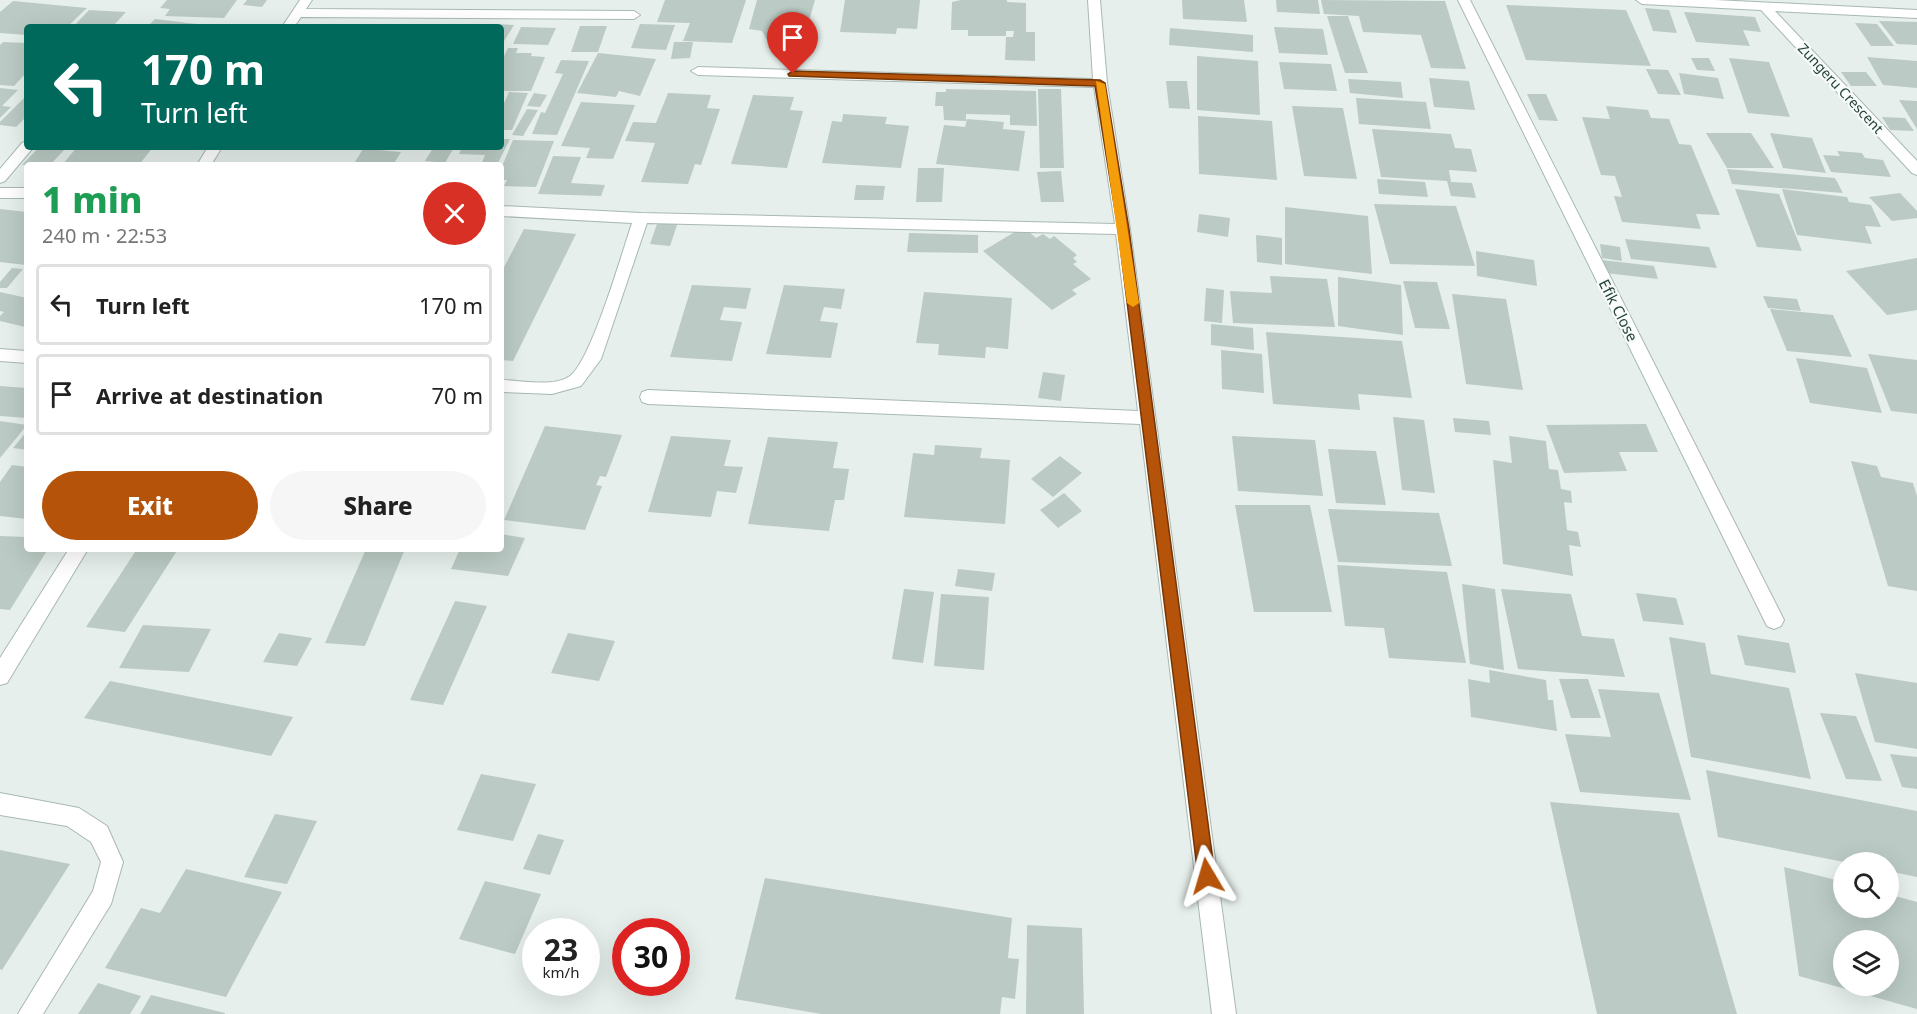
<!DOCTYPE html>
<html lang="en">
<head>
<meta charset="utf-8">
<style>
  body { margin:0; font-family:"Noto Sans",sans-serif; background:#f6f6f6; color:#222; height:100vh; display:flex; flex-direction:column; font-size:22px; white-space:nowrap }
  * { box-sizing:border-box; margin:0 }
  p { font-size:20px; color:#767676 }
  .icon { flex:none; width:33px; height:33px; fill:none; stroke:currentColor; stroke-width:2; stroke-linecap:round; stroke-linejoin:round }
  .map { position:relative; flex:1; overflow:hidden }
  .drawer { position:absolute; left:24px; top:162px; width:480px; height:390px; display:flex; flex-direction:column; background:#fff; border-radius:6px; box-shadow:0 6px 24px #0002 }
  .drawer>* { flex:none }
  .hud { position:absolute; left:24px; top:24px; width:480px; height:126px; border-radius:6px; box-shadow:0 6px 24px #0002; background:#00695c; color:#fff; overflow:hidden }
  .controls { position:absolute; left:1833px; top:852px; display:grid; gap:12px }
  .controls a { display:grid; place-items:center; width:66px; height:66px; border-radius:50%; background:#fff; box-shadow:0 6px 24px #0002; font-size:30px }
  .speed { position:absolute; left:522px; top:918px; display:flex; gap:12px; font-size:30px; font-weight:700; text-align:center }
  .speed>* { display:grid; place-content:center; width:78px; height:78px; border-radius:50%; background:#fff; box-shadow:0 6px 24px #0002; line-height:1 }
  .speed small { font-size:15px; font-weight:400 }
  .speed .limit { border:9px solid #d22; background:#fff; color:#111 }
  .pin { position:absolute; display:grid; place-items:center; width:51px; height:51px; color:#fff; margin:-62px -26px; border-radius:50% 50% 50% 0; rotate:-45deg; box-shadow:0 0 6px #0007 }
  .pin .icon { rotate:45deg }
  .me { position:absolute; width:66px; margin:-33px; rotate:353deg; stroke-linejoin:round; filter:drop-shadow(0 0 4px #0008) }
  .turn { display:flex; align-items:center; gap:21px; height:126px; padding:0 18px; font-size:27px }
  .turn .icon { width:78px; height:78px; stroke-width:2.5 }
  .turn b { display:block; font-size:42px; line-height:51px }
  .round { display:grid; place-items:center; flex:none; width:63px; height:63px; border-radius:32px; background:#f6f6f6 }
  .head { display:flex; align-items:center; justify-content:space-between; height:102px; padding:0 18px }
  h1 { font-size:36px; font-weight:800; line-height:45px; color:#1e9e55 }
  .action { display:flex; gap:12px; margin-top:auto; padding:12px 18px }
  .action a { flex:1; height:69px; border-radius:36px; background:#b45309; color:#fff; font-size:24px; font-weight:800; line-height:69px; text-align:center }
  .action a+a { background:#f6f6f6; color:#222 }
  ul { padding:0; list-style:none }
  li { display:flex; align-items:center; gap:18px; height:81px; margin:0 12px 9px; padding:0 6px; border:3px solid #e0e0e0; border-radius:6px }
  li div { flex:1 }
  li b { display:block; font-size:22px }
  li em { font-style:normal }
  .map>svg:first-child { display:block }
  .building { fill:#bbcac4; fill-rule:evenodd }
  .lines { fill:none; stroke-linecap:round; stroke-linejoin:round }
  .street-casing { stroke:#a8b8b2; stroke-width:2 }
  .street { fill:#fff; fill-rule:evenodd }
  .route { fill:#b45309; stroke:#753606; stroke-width:1.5 }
  .slow { fill:#f59e0b }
  .labels { text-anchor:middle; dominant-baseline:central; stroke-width:4.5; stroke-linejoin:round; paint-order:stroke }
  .far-street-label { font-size:14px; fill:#24423a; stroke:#f7fbf9 }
  .street-label { font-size:15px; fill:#24423a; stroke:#f7fbf9 }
</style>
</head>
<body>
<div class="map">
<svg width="1917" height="1014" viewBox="0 0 1917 1014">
  <rect width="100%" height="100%" fill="#e6efeb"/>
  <path class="building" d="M167 0H237L224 18 165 16 170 9 160 8Z
    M247 0H267L262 7 243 5Z
    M665 0H746L732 43 683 41 690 23 657 22Z
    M757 0H815L806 31 790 30 787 42 767 40 762 31 749 29Z
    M845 0H920L917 29 897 28 896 34 840 32Z
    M961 0H1007V2L1026 3V32H1035V61L1005 60 1006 37H1013L1014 31H1006V36H968V30H951L952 2Z
    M1182 0H1244L1247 22 1183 19Z
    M1276 0H1318L1320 14 1277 12Z
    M1321 0 1445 1 1466 69 1431 68 1421 35 1363 32 1359 16 1324 14Z
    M13 1 87 8 67 27H27V35L0 33V12Z
    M1506 5 1626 10 1651 66 1526 60Z
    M1645 8 1669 10 1677 33 1653 31Z
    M89 10 126 12 112 27H73Z
    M1684 12 1755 17 1761 32 1743 30 1750 46 1696 42Z
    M1327 16H1348L1368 73H1345Z
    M155 19 213 26 212 27H147Z
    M1879 21 1917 22V45L1897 44Z
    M1855 23 1877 24 1894 46H1871Z
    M311 24H354L352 27H309Z
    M496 24 514 25 501 46V27H494Z
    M640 24 675 25 666 50 631 48Z
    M580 26H607L598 52H571Z
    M521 27 556 28 548 45 513 44Z
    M1274 27 1323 29 1328 55 1279 53Z
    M1170 28 1253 35V52L1169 45Z
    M3 42 27 43V72L14 86 0 85V45Z
    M674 42H693L690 58 671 59Z
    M508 48H518L516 53H532L531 56 545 57 531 91H501V62Z
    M598 53 656 59 640 96 619 91 616 97 577 93Z
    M1197 56 1258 61 1260 115 1197 110Z
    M1867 57 1917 61V88L1883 85Z
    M1691 58H1709L1715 71 1697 70Z
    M1729 58 1769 62 1790 117 1748 113Z
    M561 60 589 61 557 135 532 134 541 112 545 113 563 74 555 73Z
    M1279 62 1331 64 1337 91 1284 89Z
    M1646 69 1668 70 1681 95 1658 94Z
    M1841 72H1866L1877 86H1851Z
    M1679 73 1718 78 1724 99 1684 94Z
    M1429 78 1469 81 1475 110 1434 107Z
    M1348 79 1401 82 1403 98 1350 93Z
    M1166 81H1187L1190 109 1169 108Z
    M0 88 18 90 2 106 11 107 0 118Z
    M946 89 1036 91 1037 126 1010 125V115L966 114V121L944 120 943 106H935L936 92H946Z
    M1038 89H1061L1064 168H1040Z
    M509 92 528 93 512 130H501V110Z
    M534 93 547 95 540 107 527 106Z
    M668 93 711 95 707 108 720 109 701 165 695 164 688 184 641 182 655 143 625 141 633 122 656 123Z
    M1527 94H1546L1558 121 1539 120Z
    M27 95V116L16 127 0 125V122Z
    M753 95 794 97 790 110 803 111 787 168 731 164Z
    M1356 98 1426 102 1431 129 1359 124Z
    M1899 100 1917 101V129Z
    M581 102 635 105 613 159 586 158 590 148 561 146Z
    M1292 106 1343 108 1357 179 1304 176Z
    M1606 106 1648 110 1651 118 1669 119 1679 144 1691 145 1720 215 1696 214 1701 229 1622 222 1614 196 1622 197 1615 176 1601 175 1582 117 1610 119Z
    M527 109 538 110 523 136 512 135Z
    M843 114 887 117 885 124 909 126 901 168 822 163 832 121 842 122Z
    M1198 116 1272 121 1277 180 1199 174Z
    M1882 117 1905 118 1914 131 1890 130Z
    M967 119 1004 122 1003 129 1025 131 1019 171 936 164 944 125 965 127Z
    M1372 129 1451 134 1455 148 1471 149 1477 172 1449 170 1451 182 1472 183 1476 198 1451 196 1447 181 1381 177Z
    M1706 133H1751L1774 168H1727Z
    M1770 133 1812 138 1826 173 1783 168Z
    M501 139H510L497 165H481L485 155 459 154 462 147H501Z
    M513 140 554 141 536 187 504 186 507 180H501V169Z
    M39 147H67L50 165H22Z
    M77 147H153L139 165H62Z
    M433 148 453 149 445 163 425 161Z
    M363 149 379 150 401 152 393 165H353Z
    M1837 151 1862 153 1865 158 1883 160 1891 177 1831 172 1823 155 1840 156Z
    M553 156 581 157 571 183 605 185 601 196 538 194Z
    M918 168H944L942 202H916Z
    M1727 169 1835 178 1843 193 1732 184Z
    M1061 171 1064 202H1041L1037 172Z
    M1377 179 1425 182 1428 197 1379 194Z
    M856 185 885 186 883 200H854Z
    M1735 189 1779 194 1802 251 1757 247Z
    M1782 189 1847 197 1849 202 1871 205 1881 227 1865 226 1872 244 1797 235Z
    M1900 193 1917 211V218L1892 221 1869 197Z
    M1374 204 1456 206 1475 266 1390 264Z
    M1285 207 1368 216 1372 274 1285 264Z
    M0 209 27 212 26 265 0 262Z
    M1199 214 1230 218 1228 237 1197 232Z
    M658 221 678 222 670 246 650 244Z
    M524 229 576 234 513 361 501 360V273Z
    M1018 230 1022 233 1027 230 1036 238 1043 234 1050 239 1054 236 1077 255 1073 258 1077 262 1073 264 1091 279 1072 290 1077 294 1052 310 983 251Z
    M909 233 978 235V253L907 252Z
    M1256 235 1282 238V265L1257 262Z
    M1625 239 1709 247 1717 268 1631 259Z
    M1600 244 1620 247 1622 261 1602 258Z
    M1476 251 1534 260 1537 286 1477 276Z
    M1917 258V310L1887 315 1846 271Z
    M1602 260 1654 266 1658 279 1605 273Z
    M12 268 23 269 7 288H0V282Z
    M1270 276 1327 279 1335 327 1233 323 1230 291 1272 293Z
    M1338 277 1401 285 1403 335 1338 326Z
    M1403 281 1437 282 1450 329 1415 328Z
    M692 285 751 288 746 309 724 307 720 320 742 322 732 361 670 357Z
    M784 285 845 289 841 309 824 307 820 321 838 323 831 358 766 354Z
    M1206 288 1224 290 1222 323 1204 321Z
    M0 292 27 298 25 327 0 321V316L4 312 0 311Z
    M924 292 1012 298 1008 349 986 347 985 358 938 355 939 344 916 343Z
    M1452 294 1506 299 1523 390 1466 384Z
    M1763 296 1797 299 1801 311 1768 308Z
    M1770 309 1833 315 1852 357 1787 351Z
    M1211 324 1253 328 1254 350 1211 345Z
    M1266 332 1402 341 1412 398 1358 394 1360 410 1273 404Z
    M1221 350 1262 354 1264 393 1222 389Z
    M1868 354 1917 360V414L1891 411Z
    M1796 358 1867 368 1882 413 1810 403Z
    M1043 372 1065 375 1061 401 1038 398Z
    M0 386 27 388V418L0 416Z
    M1393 417 1424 420 1435 493 1402 490Z
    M1453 418 1489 421 1491 435 1455 432Z
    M0 421 27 425 0 458Z
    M1646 424 1658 452H1619L1627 471 1564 473 1546 425Z
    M545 426 622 435 606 477 600 476 596 485 602 486 585 530 504 520Z
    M27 431V450L13 448Z
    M671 436 731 440 724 466 743 467 736 493 717 491 711 517 648 512Z
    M1232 436 1315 440 1323 496 1238 491Z
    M1509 436 1546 441 1549 469 1558 470 1561 489 1571 491 1572 503 1564 502 1567 530 1578 532 1581 547 1569 545 1573 576 1503 564 1493 460 1512 463Z
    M768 437 838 442 833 468 849 469 844 500H835L829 531 748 524Z
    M935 445 982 448 980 458 1010 460 1005 524 904 517 913 453 934 455Z
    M1328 449 1376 451 1386 505 1336 503Z
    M1060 456 1082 473 1053 497 1031 479Z
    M1851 461 1877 466 1881 477 1913 483 1917 496V591L1888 586Z
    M12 465 27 467V519L0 516V482Z
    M1064 493 1082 511 1058 528 1040 510Z
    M1235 505H1310L1332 612H1254Z
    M1328 509 1439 513 1452 566 1338 562Z
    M501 534 525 538 508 576 451 569 460 549H501Z
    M0 536 27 537V549H48L10 610 0 609Z
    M137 549H178L125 632 86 627Z
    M366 549H405L365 646 325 643Z
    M1337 565 1447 572 1466 663 1389 658 1384 628 1345 626Z
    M958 569 995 573 992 591 955 586Z
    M1462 584 1495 589 1504 670 1470 664Z
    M904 589 934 592 923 663 892 659Z
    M1501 589 1571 594 1582 636 1614 639 1625 677 1518 669Z
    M1636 593 1676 598 1684 625 1643 621Z
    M941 594 989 597 984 670 934 666Z
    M455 601 487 606 443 705 410 700Z
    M143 625 211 629 189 672 119 668Z
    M279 633 312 638 297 666 263 662Z
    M568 633 615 641 599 681 551 673Z
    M1737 635 1789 643 1796 673 1745 665Z
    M1669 637 1705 643 1711 674 1789 688 1811 779 1691 757Z
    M1489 670 1546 680 1548 700H1553L1557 731 1471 717 1468 679 1490 683Z
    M1855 673 1917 683V749L1875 742Z
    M1559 679H1588L1601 718H1571Z
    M110 681 293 717 271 756 84 718Z
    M1598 689 1659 693 1691 800 1580 792 1565 734 1611 737Z
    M1820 713 1856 716 1882 781 1846 779Z
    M1890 754 1917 757V789L1902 787Z
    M1706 770 1917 811V877L1888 871V862H1844L1718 837Z
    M481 774 536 784 513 841 457 830Z
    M1550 802 1679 813 1737 1014H1597Z
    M275 814 317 821 287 884 244 877Z
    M538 834 564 840 550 875 523 869Z
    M0 850 70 864 2 970 0 969Z
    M1784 867 1844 882V908H1888V894L1917 902V1009L1799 976ZM1844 940H1888V986H1844Z
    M186 869 282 892 226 997 105 968 141 908 160 913Z
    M765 878 1012 918 1008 958 1019 959 1015 999 1002 997 1000 1014H821L735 999Z
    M485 881 541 894 515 954 459 939Z
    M1027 925 1082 928 1084 1014H1026Z
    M98 983 141 996 130 1014H78Z
    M151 995 225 1013V1014H140Z"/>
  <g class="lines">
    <defs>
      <path id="street" d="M300 0H312L306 9 634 11 640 15 634 19 301 17 294 27H282Z
        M1088 0H1100L1107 83 1130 229 1236 1014H1212L1140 424 648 404 642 402 640 397 642 392 648 390 1138 411 1116 234 647 223 601 359 581 386 552 394 501 392V380C520 380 553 388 570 376 591 361 622 253 632 223L501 216V206L641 213 1115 224 1094 87 698 75 691 71 698 67 1093 79Z
        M1458 0H1470L1781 614 1784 620 1781 626 1774 629 1767 626Z
        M1636 0H1715L1917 10V18L1775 11 1917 161V175L1912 173 1761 10 1642 4Z
        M27 141V147H33L32 149 5 181 0 183V169L22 143Z
        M208 147H222L211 165H197Z
        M0 188H27V198H0Z
        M0 349 27 351V363L0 361Z
        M69 549H88L7 683 0 685V658Z
        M0 793 79 808 107 826 123 862 111 904 43 1014H18L93 891 101 862 91 842 67 826 0 815Z"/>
    </defs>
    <use href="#street" class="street-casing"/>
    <use href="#street" class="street"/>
  </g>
  <path class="route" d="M793 71 1100 80 1105 83 1129 229 1215 876 1213 882 1207 885 1201 882 1198 876 1118 229 1095 86 789 76 788 74Z"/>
  <path class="slow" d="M1096 81 1105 84 1139 303 1133 307 1127 303Z"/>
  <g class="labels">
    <g class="far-street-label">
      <text transform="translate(1841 88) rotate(47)">Zungeru Crescent</text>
    </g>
    <g class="street-label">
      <text transform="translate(1619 310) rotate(63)">Efik Close</text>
    </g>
  </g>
</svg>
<div class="controls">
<a><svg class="icon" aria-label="search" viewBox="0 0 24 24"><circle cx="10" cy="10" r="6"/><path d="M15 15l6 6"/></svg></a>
<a><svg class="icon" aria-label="layers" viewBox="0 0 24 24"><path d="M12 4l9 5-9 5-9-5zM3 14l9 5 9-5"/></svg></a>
</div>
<div class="speed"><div>23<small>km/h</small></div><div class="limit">30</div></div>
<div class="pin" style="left:793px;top:74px;background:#d93025"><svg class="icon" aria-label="arrive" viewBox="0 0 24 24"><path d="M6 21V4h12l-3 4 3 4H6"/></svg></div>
<svg class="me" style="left:1207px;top:876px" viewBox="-20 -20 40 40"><path d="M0-17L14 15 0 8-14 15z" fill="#b45309" stroke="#fff" stroke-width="4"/></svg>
<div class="hud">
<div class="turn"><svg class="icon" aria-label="left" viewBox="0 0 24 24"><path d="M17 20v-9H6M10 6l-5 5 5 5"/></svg><div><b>170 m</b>Turn left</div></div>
</div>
<section class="drawer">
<div class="head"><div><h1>1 min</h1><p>240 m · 22:53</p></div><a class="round" style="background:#d93025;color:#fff"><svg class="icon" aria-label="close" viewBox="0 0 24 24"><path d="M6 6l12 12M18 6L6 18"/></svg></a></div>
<ul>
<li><svg class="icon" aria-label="left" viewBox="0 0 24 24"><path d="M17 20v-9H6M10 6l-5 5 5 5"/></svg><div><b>Turn left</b></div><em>170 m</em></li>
<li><svg class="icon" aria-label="arrive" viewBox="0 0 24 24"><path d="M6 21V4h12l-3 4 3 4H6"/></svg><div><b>Arrive at destination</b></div><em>70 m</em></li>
</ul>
<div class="action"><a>Exit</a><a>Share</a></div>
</section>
</div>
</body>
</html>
